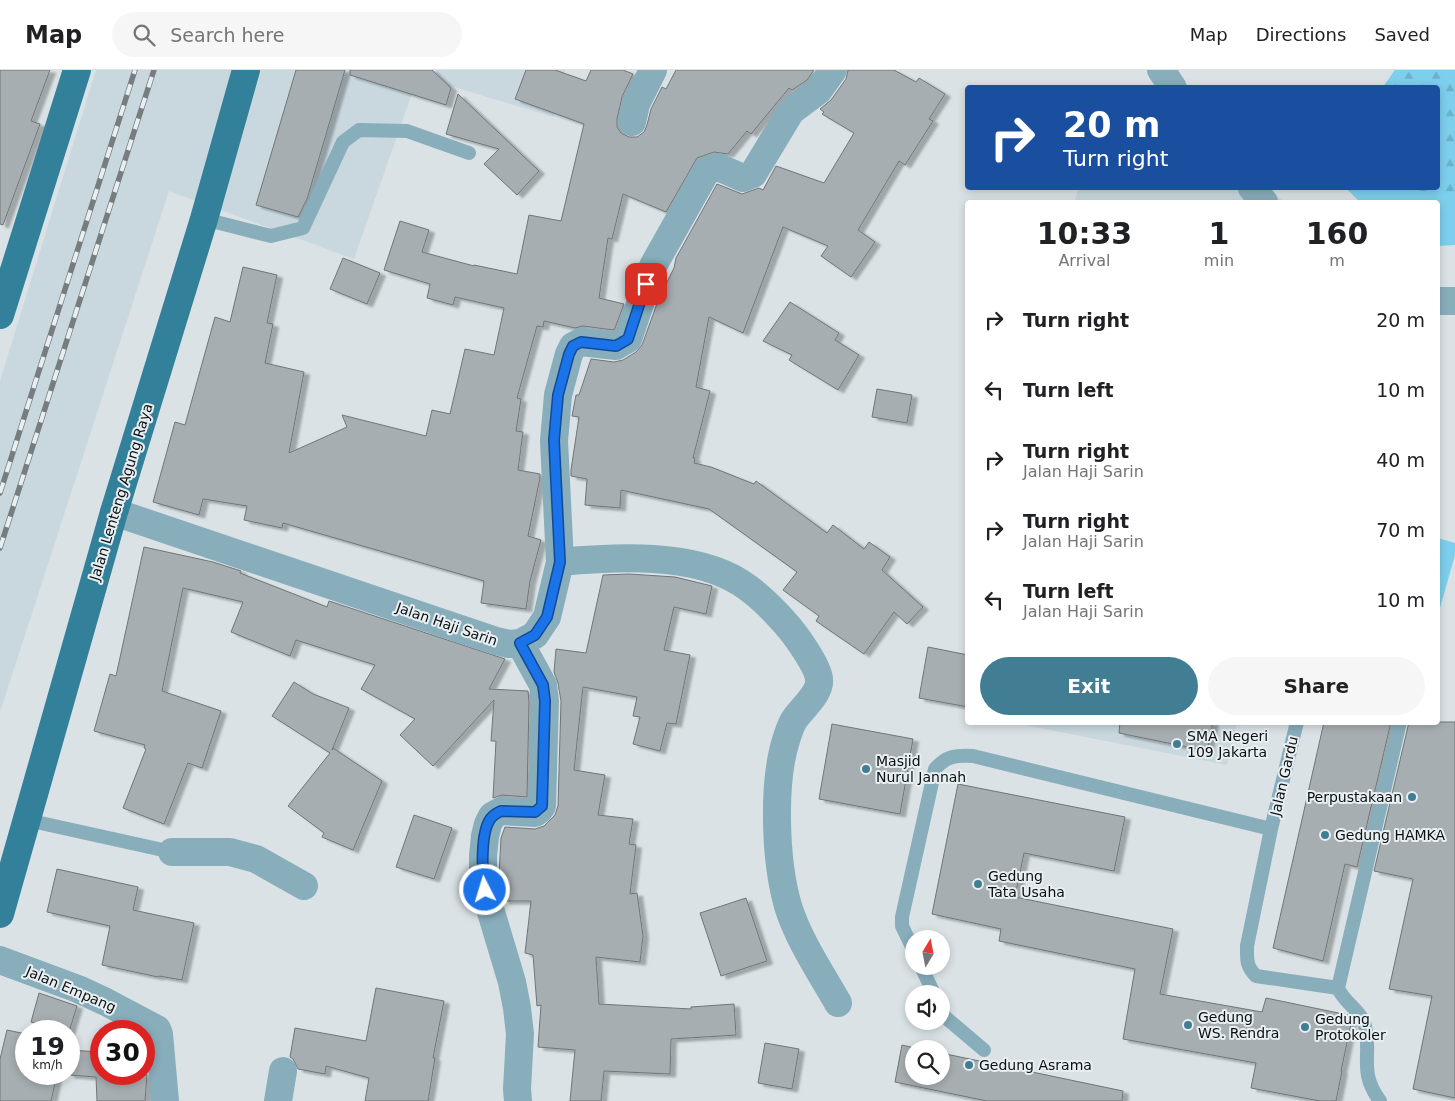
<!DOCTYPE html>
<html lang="en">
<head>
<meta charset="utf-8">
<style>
  body { margin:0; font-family:"DejaVu Sans",sans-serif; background:#f6f6f6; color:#202124; height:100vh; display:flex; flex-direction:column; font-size:19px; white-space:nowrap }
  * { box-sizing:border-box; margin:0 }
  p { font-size:16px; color:#757577 }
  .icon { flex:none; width:28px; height:28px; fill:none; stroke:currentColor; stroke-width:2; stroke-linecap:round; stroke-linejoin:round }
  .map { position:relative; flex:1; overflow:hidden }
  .side { position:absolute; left:965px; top:130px; width:475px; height:525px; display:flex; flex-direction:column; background:#fff; border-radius:5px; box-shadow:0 2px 8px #0003 }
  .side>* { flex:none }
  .banner { position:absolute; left:965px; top:15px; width:475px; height:105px; border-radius:5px; box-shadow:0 2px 8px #0003; background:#1a4fa0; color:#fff; overflow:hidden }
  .needle { width:32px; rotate:10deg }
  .buttons { position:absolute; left:905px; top:860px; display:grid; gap:10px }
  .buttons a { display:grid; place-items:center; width:45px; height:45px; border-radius:50%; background:#fff; box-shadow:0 2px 8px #0003; font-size:25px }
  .speed { position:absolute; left:15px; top:950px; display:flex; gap:10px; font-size:25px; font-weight:700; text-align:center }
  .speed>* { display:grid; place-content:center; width:65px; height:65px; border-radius:50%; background:#fff; box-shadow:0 2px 8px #0003; line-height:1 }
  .speed small { font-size:12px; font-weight:400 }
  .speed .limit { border:8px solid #d22; background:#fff; color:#111 }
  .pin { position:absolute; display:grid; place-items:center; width:42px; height:42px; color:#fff; margin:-21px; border-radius:10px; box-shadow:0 2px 8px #0006 }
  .me { position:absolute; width:55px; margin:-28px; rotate:355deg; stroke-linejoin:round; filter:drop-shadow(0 0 4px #0008) }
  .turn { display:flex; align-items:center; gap:18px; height:105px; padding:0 15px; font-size:22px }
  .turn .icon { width:65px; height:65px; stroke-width:2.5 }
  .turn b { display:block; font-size:35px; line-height:42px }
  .eta { display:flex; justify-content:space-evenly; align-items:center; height:85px; text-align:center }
  .eta b { font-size:30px; font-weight:700; line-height:35px }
  .action { display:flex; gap:10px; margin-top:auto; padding:10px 15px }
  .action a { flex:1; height:58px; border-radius:30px; background:#417e94; color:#fff; font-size:20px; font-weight:700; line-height:58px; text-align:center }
  .action a+a { background:#f6f6f6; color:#202124 }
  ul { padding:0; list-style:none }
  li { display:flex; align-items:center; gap:15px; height:70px; padding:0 15px }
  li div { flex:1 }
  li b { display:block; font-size:19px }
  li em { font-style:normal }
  header { display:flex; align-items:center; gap:30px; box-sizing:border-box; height:70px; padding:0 25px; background:#fff; border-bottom:1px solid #e0e0e0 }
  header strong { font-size:24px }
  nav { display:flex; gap:28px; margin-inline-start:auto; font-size:18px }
  .search { width:350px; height:45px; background:#f6f6f6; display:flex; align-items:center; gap:12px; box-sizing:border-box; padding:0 18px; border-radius:28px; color:#757577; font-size:19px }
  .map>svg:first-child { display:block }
  .built { fill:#c8d8de }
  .green { fill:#7dcfed }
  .forest { fill:url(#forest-firs) }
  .building { fill:#a7aeb1; stroke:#6f7679; filter:url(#shadow) }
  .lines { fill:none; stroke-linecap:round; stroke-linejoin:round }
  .service { stroke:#88adbb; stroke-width:14 }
  .minor { stroke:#88adbb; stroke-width:28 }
  .primary { stroke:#328099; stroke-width:28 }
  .rail-casing { stroke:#777c7e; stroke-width:5.5 }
  .rail { stroke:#e8eff3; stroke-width:4; stroke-dasharray:11; stroke-linecap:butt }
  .route-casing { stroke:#114b97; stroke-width:12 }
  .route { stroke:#1a73e8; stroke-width:9 }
  .poi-dot { fill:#417e94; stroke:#e8eff3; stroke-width:2 }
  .labels { text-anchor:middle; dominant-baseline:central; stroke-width:4; stroke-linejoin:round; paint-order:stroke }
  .street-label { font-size:14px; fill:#0c0f10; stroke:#e8eff3 }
  .poi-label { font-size:14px; fill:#0c0f10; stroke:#e8eff3; text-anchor:start }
</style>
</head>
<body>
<header>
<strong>Map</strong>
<div class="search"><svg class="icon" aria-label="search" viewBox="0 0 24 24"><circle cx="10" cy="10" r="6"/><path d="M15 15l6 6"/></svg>Search here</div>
<nav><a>Map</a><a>Directions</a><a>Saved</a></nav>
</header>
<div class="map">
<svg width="1455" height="1031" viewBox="0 0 1455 1031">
  <defs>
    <pattern id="forest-firs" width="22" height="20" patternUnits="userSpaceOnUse" patternTransform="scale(1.25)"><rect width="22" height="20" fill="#7dcfed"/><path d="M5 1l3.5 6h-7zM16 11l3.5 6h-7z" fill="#6bb1ca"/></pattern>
    <filter id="shadow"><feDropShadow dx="5.5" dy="3" stdDeviation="1" flood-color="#0004"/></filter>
  </defs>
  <rect width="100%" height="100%" fill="#dae2e5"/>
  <path class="built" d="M96 0H565L553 47 418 6 354 189 169 121 0 642V311Z
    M1078 118H1269L1284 132H1075Z
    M1015 653H1237L1227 695Z"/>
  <path class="green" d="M1395 0H1455V175L1438 176V132H1360L1346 118H1438V18L1383 17Z
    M1438 468 1455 473V485L1438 545Z"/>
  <path class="forest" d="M1395 0H1455V131L1411 118H1438V18L1384 17Z"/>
  <path class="building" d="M0 0H50L31 51 40 54 3 155 0 154Z
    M296 0H345L307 129 298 147 256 135Z
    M350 0H432L451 18 446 35 350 5Z
    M526 0H555L586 11 591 0H623L633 4 622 27 617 49V57L621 63 629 67H637L644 62 647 55 651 39 662 17 666 19 676 0H814L807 10 792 20 789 18 751 64 747 61 728 84 714 82 697 88 666 142 623 124 612 169 608 168 599 228 624 234 615 258 613 260 583 256 575 258 544 251 543 257 537 256 517 328 521 329 516 361 523 362 518 400 540 404V408L528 466 541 470 530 511 526 539 481 533 484 511 283 453 282 458 244 450 247 436 203 429 199 445 153 432 175 352 185 355 215 247 230 252 243 197 277 205 267 253 273 254 265 293 304 302 289 383 347 357 342 345 426 366 432 340 450 344 465 279 494 285 504 238 455 227 453 235 427 228 430 214 384 200 400 151 429 160 422 182 474 196V195L517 204 529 145 561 151 584 54 515 29Z
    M848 0H894L916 12 919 8 945 24 929 49 933 51 905 95 899 91 858 160 875 172 851 207 821 186 828 176 783 157 743 263 709 247 696 317 710 321 693 388H695L694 393 711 397 754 414 756 411 827 463 833 455 864 479 869 472 890 487 882 500 923 537 907 554 894 542 864 584 816 551 819 546 783 520 797 502 709 439 621 420 620 438 585 435 587 409 571 406V400L579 347 572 346 576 325H579L591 289 614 292 623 290 636 282 642 275 659 228 674 198 676 188 717 114 742 124 759 118 763 120 776 96 824 113 854 63 822 44 824 42 820 39 831 30 846 9Z
    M458 24 539 101 517 125 484 94 499 79 446 64Z
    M343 188 380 203 367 234 330 219Z
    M790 232 839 263 835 270 859 285 838 320 789 290 792 285 763 271Z
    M877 319 912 325 907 353 872 347Z
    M144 477 213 492 241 501 240 503 327 537 329 531 505 589 489 619 528 621 529 632 527 727 502 725 493 728 496 671H491L494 630 433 696 400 665 415 649 361 619 375 595 296 570 290 586 231 562 243 532 183 518 162 621 221 641 202 698 188 693 164 754 123 738 146 679 144 678 145 675 94 661 110 604 116 606Z
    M629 504 675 507 712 516 706 544 674 537 664 580 690 585 676 654 667 653 660 681 633 674 640 647 633 646 637 627 583 617 574 700 605 705 598 745 633 749 629 774 636 775 630 824 637 823 643 866 640 892 596 887 599 934 691 939V937L734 934 736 965 671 969 670 1004 604 1001 601 1031H570L575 980 538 977 541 935 537 936 533 885 525 883 531 831H504L499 806 501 768 505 757 535 759 544 756 555 745 558 736 561 631 558 613 554 602 556 579 586 583 603 505Z
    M928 577 968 585V637L919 628Z
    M294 612 313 624 349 638 332 680 333 678 382 711 353 780 322 767 324 763 288 736 330 683 272 646Z
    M1120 652H1213L1207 681 1119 663Z
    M1324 652H1391L1357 797 1345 794 1323 891 1273 878Z
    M1409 652H1455V1028L1413 1019 1432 926 1389 919 1413 809 1374 801Z
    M832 654 913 669 900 744 819 729Z
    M958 714 1125 747 1114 801 1024 783 1015 827 1173 859 1160 924 1262 942 1266 928 1348 945 1352 949 1341 1001H1342L1336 1031H1320L1251 1018 1256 993 1123 969 1135 899 999 871 1001 859 932 844Z
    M414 745 452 758 434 809 396 797Z
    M57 799 138 817 133 840 194 853 182 910 159 906 158 907 102 895 110 856 47 842Z
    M746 828 767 891 721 906 700 843Z
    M376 918 444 931 433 988H435L428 1031H365L369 1008 326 996 325 1004 298 999 293 989 290 987 295 958 366 971Z
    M39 923 77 936 69 962 31 952Z
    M7 960 26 964V1004H57L51 1031H0V989Z
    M765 973 799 979 792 1019 758 1013Z
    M902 975 919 979H914V1006H941V983L1123 1021 1122 1031H987L895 1012Z
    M69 980 101 982V1004H147L145 1031H97L96 1007 69 1005Z"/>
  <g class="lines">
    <path class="service" d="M204 149 271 166 303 158 343 72 359 60 407 61 469 83
      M1297 652 1271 759 1247 876C1247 890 1246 896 1256 906L1338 918C1344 933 1361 940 1365 956 1372 986 1358 1001 1380 1031
      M27 750 172 782
      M914 881 902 856V847L935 699C946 686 956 685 973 686L1271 759
      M921 896 934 924
      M1338 918 1400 652
      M941 938 945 947 984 980"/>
    <path class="minor" d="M1161 0 1173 18
      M632 52 636 34 653 0
      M1252 118 1264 132
      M1438 231H1455
      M114 442 496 571 509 574 520 573 535 565 547 547 560 492 554 371 558 325 569 284 573 276 581 272 616 276 628 269 653 196 707 100 718 97 743 108 753 104 791 41 818 21 833 0
      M560 492C615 487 693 482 741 513 758 524 773 539 786 554 795 564 818 596 819 609 821 623 802 638 794 650 791 655 789 661 787 667 772 711 775 791 788 836 798 869 821 903 838 933
      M172 782H230L256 789 304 816
      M0 890 78 919 106 932 157 959 159 964 165 1031
      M278 1031 283 1001
      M518 1031 517 1019 520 964 517 938 512 912 488 832 483 808V786L485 766 488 754 492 746 501 741 535 743 539 740 542 736 545 631 543 615 520 573"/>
    <path class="primary" d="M0 245 77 0
      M0 844 114 442 204 149 246 0"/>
    <defs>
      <path id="rail" d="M0 423 135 0
        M0 478 154 0"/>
    </defs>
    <use href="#rail" class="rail-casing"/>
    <use href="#rail" class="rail"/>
  </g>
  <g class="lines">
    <defs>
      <path id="route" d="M485 820C482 803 480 762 491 748 494 744 497 743 501 741L535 742 542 736 545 631 543 615 520 573 535 565 547 547 560 492 554 370 558 325 569 284 573 276 581 272 616 276 628 269 646 214"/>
    </defs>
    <use href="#route" class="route-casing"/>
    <use href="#route" class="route"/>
  </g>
  <g class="poi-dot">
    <circle cx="1177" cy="674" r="5"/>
    <circle cx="866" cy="699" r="5"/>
    <circle cx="1412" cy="727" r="5"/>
    <circle cx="1325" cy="765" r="5"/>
    <circle cx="978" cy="814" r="5"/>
    <circle cx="1188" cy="955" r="5"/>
    <circle cx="1305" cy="957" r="5"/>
    <circle cx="969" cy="995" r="5"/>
  </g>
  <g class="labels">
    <g class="street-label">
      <text transform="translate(121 422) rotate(-73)">Jalan Lenteng Agung Raya</text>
      <text transform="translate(447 554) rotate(19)">Jalan Haji Sarin</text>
      <text transform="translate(1284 706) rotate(-77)">Jalan Gardu</text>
      <text transform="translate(71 919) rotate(23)">Jalan Empang</text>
    </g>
    <g class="poi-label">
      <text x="1187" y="666">SMA Negeri<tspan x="1187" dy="16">109 Jakarta</tspan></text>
      <text x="876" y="691">Masjid<tspan x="876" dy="16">Nurul Jannah</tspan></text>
      <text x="1402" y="727" text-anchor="end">Perpustakaan</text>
      <text x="1335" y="765">Gedung HAMKA</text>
      <text x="988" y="806">Gedung<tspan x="988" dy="16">Tata Usaha</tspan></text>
      <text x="1198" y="947">Gedung<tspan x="1198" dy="16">WS. Rendra</tspan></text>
      <text x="1315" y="949">Gedung<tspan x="1315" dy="16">Protokoler</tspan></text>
      <text x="979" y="995">Gedung Asrama</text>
    </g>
  </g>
</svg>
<div class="buttons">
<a><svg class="needle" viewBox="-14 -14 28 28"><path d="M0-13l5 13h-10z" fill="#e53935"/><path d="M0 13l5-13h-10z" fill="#757577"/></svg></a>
<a><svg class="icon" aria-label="sound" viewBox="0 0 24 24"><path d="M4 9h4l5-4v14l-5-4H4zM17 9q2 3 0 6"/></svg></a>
<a><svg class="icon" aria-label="search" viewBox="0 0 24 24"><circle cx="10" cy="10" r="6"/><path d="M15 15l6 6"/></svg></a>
</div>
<div class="speed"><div>19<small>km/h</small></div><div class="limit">30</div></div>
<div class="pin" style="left:646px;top:214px;background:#d93025"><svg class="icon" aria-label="arrive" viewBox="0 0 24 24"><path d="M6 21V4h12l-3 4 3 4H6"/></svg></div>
<svg class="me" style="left:485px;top:820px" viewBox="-20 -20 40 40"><circle r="17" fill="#1a73e8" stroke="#fff" stroke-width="3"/><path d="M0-11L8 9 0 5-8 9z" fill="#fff"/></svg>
<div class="banner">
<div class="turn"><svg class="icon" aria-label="right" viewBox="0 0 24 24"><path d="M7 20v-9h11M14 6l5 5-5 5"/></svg><div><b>20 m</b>Turn right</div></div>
</div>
<section class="side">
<div class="eta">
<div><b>10:33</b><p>Arrival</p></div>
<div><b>1</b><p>min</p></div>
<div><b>160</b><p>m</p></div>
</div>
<ul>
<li><svg class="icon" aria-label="right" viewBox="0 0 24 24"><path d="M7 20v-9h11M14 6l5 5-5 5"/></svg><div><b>Turn right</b></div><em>20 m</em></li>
<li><svg class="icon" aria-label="left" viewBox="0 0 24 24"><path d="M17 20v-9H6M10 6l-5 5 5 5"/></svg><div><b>Turn left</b></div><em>10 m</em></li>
<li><svg class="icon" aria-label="right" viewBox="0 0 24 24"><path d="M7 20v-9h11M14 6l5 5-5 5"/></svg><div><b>Turn right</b><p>Jalan Haji Sarin</p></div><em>40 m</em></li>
<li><svg class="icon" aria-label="right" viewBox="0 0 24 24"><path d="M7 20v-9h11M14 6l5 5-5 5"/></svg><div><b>Turn right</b><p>Jalan Haji Sarin</p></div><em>70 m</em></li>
<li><svg class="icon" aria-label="left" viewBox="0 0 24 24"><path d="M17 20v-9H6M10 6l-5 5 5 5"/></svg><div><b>Turn left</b><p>Jalan Haji Sarin</p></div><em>10 m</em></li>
</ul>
<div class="action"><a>Exit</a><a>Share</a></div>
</section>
</div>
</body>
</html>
